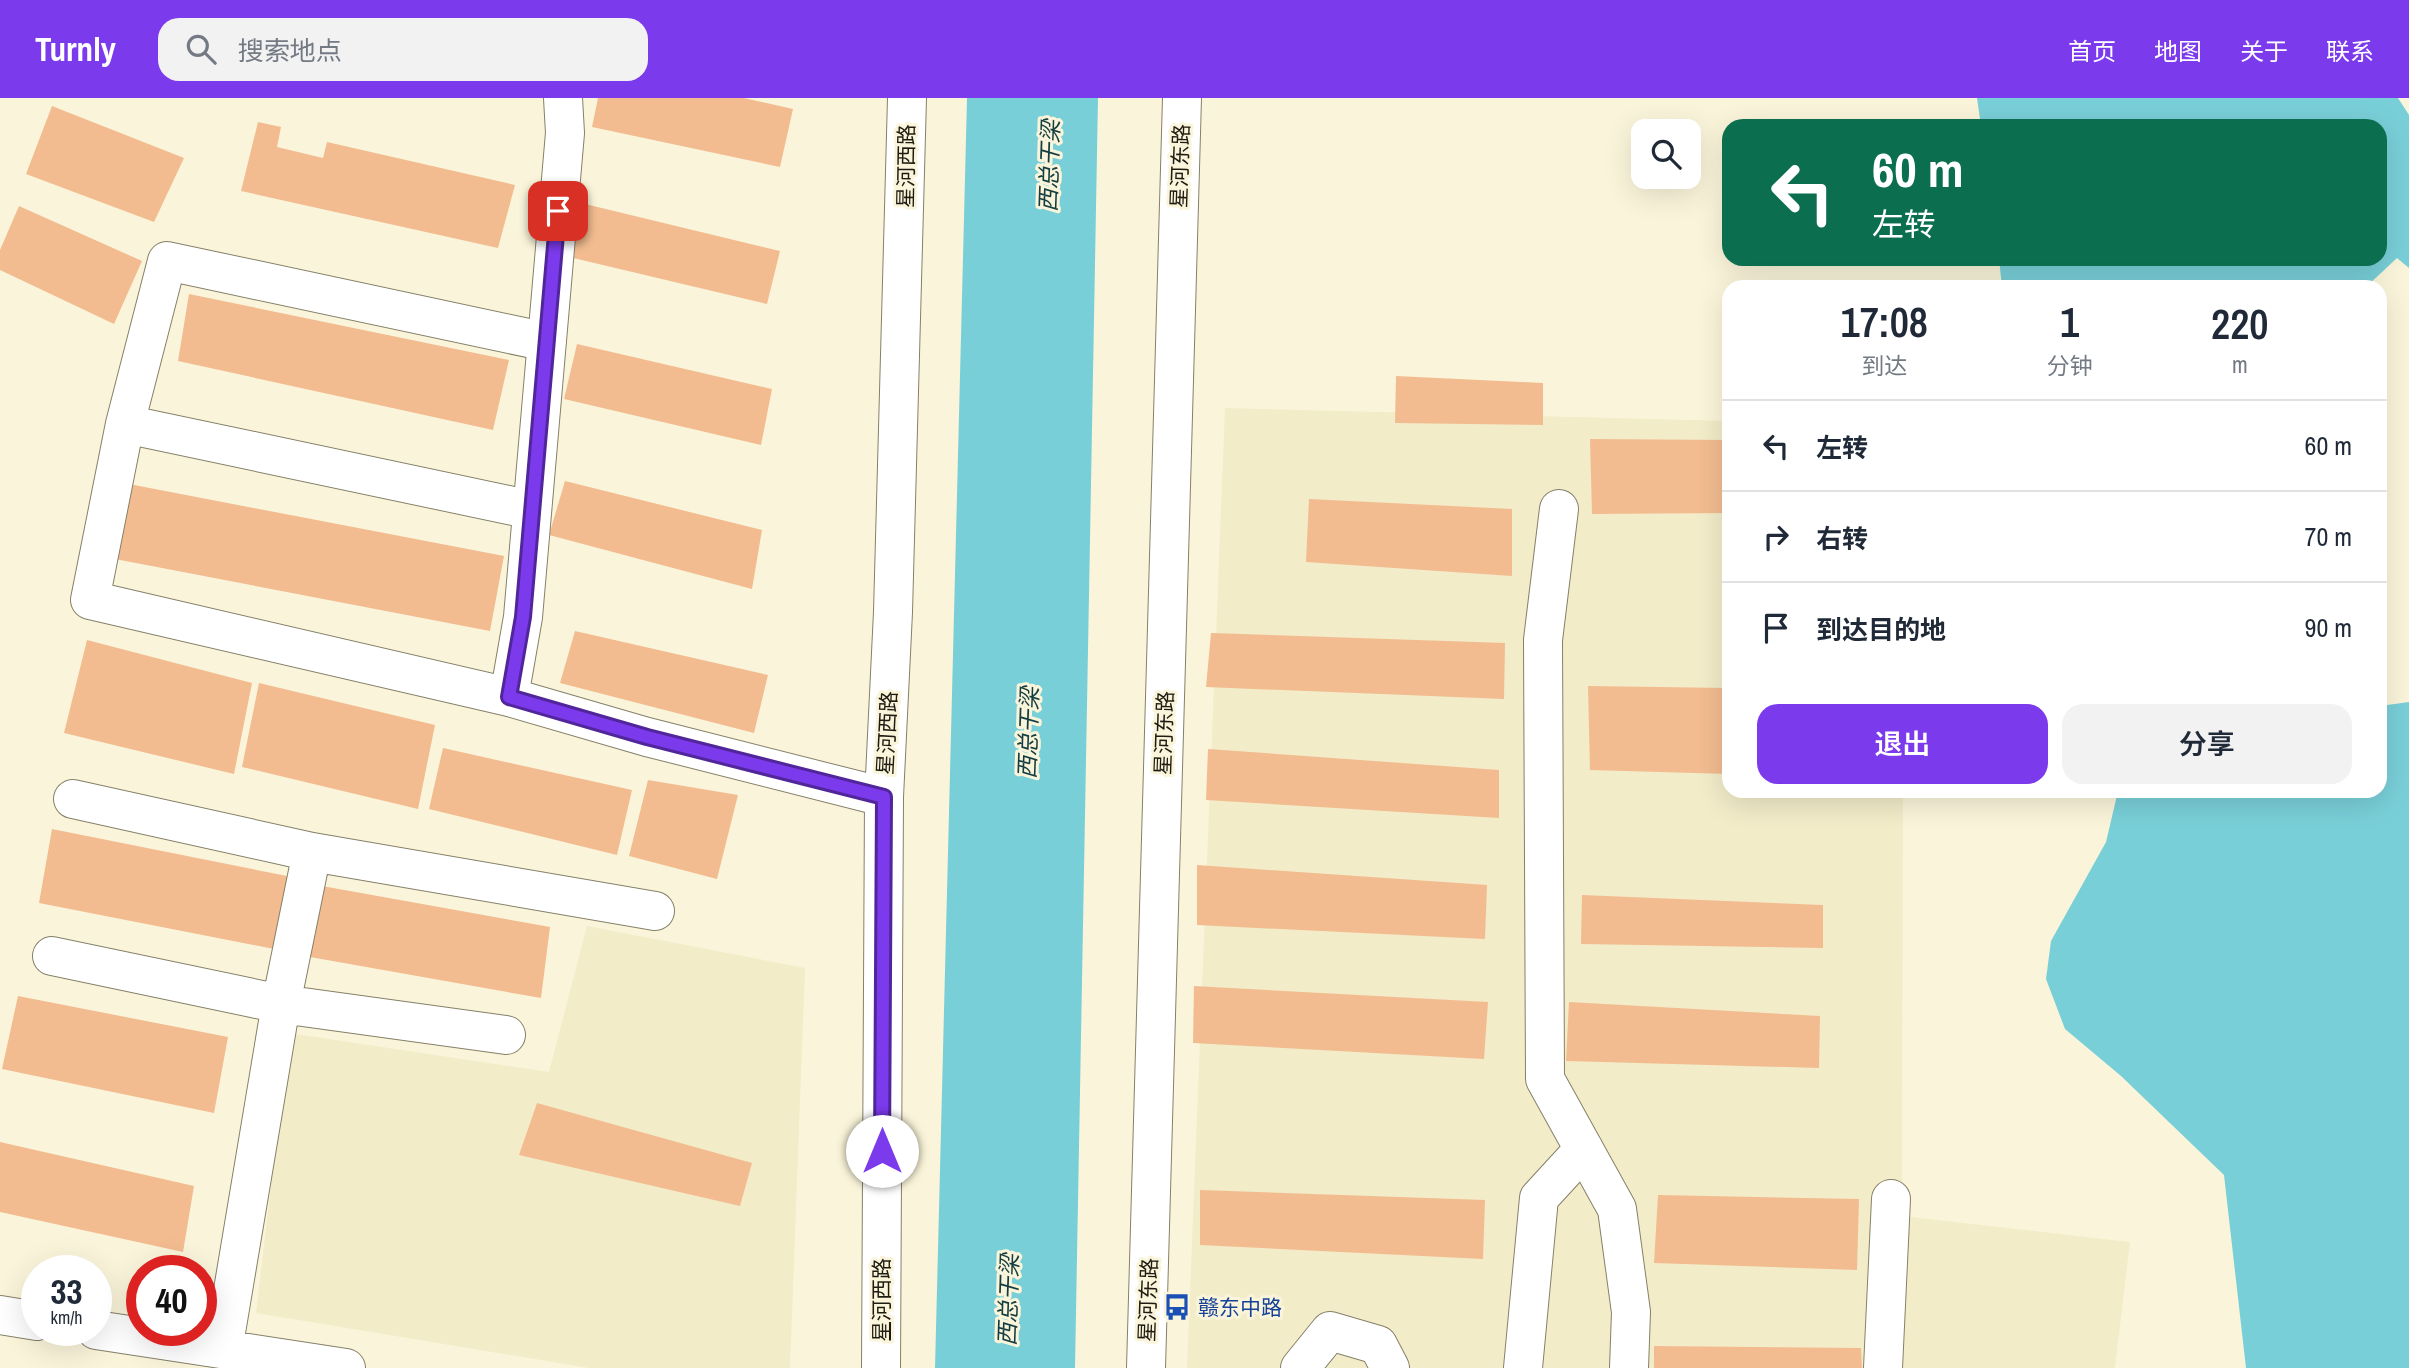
<!DOCTYPE html>
<html lang="zh">
<head>
<meta charset="utf-8">
<style>
  body { margin:0; font-family:"Archivo Narrow","Noto Sans SC",sans-serif; background:#f2f2f3; color:#1f2937; height:100vh; display:flex; flex-direction:column; font-size:26px; white-space:nowrap }
  * { box-sizing:border-box; margin:0 }
  p { font-size:23px; color:#747a83 }
  .icon { flex:none; width:38px; height:38px; fill:none; stroke:currentColor; stroke-width:2; stroke-linecap:round; stroke-linejoin:round }
  .map { position:relative; flex:1; overflow:hidden }
  .sheet { position:absolute; left:1722px; top:182px; width:665px; height:518px; display:flex; flex-direction:column; background:#fff; border-radius:21px; box-shadow:0 7px 28px #0002 }
  .sheet>* { flex:none }
  .top-card { position:absolute; left:1722px; top:21px; width:665px; height:147px; border-radius:21px; box-shadow:0 7px 28px #0002; background:#0b6e4f; color:#fff; overflow:hidden }
  .tools { position:absolute; left:1631px; top:21px; display:grid; gap:14px }
  .tools a { display:grid; place-items:center; width:70px; height:70px; border-radius:14px; background:#fff; box-shadow:0 7px 28px #0002; font-size:35px }
  .speed { position:absolute; left:21px; top:1157px; display:flex; gap:14px; font-size:35px; font-weight:700; text-align:center }
  .speed>* { display:grid; place-content:center; width:91px; height:91px; border-radius:50%; background:#fff; box-shadow:0 7px 28px #0002; line-height:1 }
  .speed small { font-size:18px; font-weight:400 }
  .speed .limit { border:10px solid #d22; background:#fff; color:#111 }
  .pin { position:absolute; display:grid; place-items:center; width:60px; height:60px; color:#fff; margin:-30px; border-radius:14px; box-shadow:0 4px 10px #0006 }
  .me { position:absolute; width:77px; margin:-38px; rotate:0deg; stroke-linejoin:round; filter:drop-shadow(0 0 5px #0008) }
  .turn { display:flex; align-items:center; gap:24px; height:147px; padding:0 35px; font-size:32px }
  .turn .icon { width:91px; height:91px; stroke-width:2.5 }
  .turn b { display:block; font-size:49px; line-height:60px }
  .eta { display:flex; justify-content:space-evenly; align-items:center; height:119px; text-align:center }
  .eta b { font-size:42px; font-weight:600; line-height:49px }
  .action { display:flex; gap:14px; margin-top:auto; padding:14px 35px }
  .action a { flex:1; height:80px; border-radius:21px; background:#7c3aed; color:#fff; font-size:28px; font-weight:600; line-height:80px; text-align:center }
  .action a+a { background:#f2f2f3; color:#1f2937 }
  ul { padding:0; list-style:none }
  li { display:flex; align-items:center; gap:21px; height:91px; padding:0 35px; border-top:2px solid #e0e1e3 }
  li div { flex:1 }
  li b { display:block; font-size:26px }
  li em { font-style:normal }
  header { display:flex; align-items:center; gap:42px; box-sizing:border-box; height:98px; padding:0 35px; background:#7c3aed; color:#fff }
  header strong { font-size:33px }
  nav { display:flex; gap:38px; margin-inline-start:auto; font-size:24px }
  .search { width:490px; height:63px; background:#f2f2f3; display:flex; align-items:center; gap:18px; box-sizing:border-box; padding:0 24px; border-radius:21px; color:#747a83; font-size:26px }
  .map>svg:first-child { display:block }
  .built { fill:#f2ecc9 }
  .water { fill:#79cfd8 }
  .building { fill:#f2bc90 }
  .lines { fill:none; stroke-linecap:round; stroke-linejoin:round }
  .minor-casing { stroke:#858068; stroke-width:40 }
  .major-casing { stroke:#858068; stroke-width:40 }
  .minor { stroke:#fff; stroke-width:38 }
  .major { stroke:#fff; stroke-width:38 }
  .route-casing { stroke:#51269a; stroke-width:18 }
  .route { stroke:#7c3aed; stroke-width:12 }
  .labels { text-anchor:middle; dominant-baseline:central; stroke-width:6; stroke-linejoin:round; paint-order:stroke }
  .street-label { font-size:21px; fill:#1d1b12; stroke:#faf5da }
  .transit-label { font-size:21px; fill:#164399; stroke:#faf5da; text-anchor:start }
  .water-label { font-size:23px; font-style:italic; fill:#143d41; stroke:#faf5da }
</style>
</head>
<body>
<header>
<strong>Turnly</strong>
<div class="search"><svg class="icon" aria-label="search" viewBox="0 0 24 24"><circle cx="10" cy="10" r="6"/><path d="M15 15l6 6"/></svg>搜索地点</div>
<nav><a>首页</a><a>地图</a><a>关于</a><a>联系</a></nav>
</header>
<div class="map">
<svg width="2409" height="1270" viewBox="0 0 2409 1270">
  <rect width="100%" height="100%" fill="#faf5da"/>
  <path class="built" d="M1225 310 1729 323V693H1903L1902 1118 2130 1144 2115 1270H1187Z
    M587 828 805 870 790 1270H589L256 1215 289 935 549 974Z"/>
  <path class="water" d="M967 0H1098L1075 1270H935Z
    M1977 0H2398L2409 17V170L2397 160 2366 189H2002L1999 161H2380V28H1981Z
    M2409 604V1270H2246L2224 1077 2121 978 2065 931 2046 881 2051 843 2106 744 2118 693H2380V608Z"/>
  <path class="building" d="M598 0H744L793 11 780 69 592 29Z
    M52 8 184 60 154 124 26 76Z
    M258 24 281 29 277 49 323 60 327 44 515 87 498 150 241 93Z
    M581 105 780 153 767 206 569 159Z
    M19 108 142 163 114 226 0 172V152Z
    M189 196 509 262 493 332 178 263Z
    M577 246 772 291 761 347 564 301Z
    M1396 278 1543 285V327L1395 325Z
    M1590 341 1729 342V415L1592 416Z
    M565 383 762 432 752 491 549 437Z
    M129 386 504 458 490 533 115 461Z
    M1309 401 1512 411V478L1306 464Z
    M575 533 768 577 754 635 560 585Z
    M1211 535 1505 545 1504 601 1206 589Z
    M87 542 252 585 234 676 64 635Z
    M259 585 435 627 418 711 242 669Z
    M1588 588 1729 590V676L1590 672Z
    M443 650 632 692 617 757 429 711Z
    M1208 651 1499 672V720L1206 702Z
    M648 682 738 697 717 781 629 758Z
    M52 731 292 779 279 852 39 805Z
    M1197 767 1487 787 1485 841 1197 827Z
    M322 788 550 829 541 900 310 859Z
    M1582 797 1823 807V850L1581 846Z
    M1194 888 1488 904 1484 961 1193 945Z
    M18 898 228 939 214 1015 2 971Z
    M1569 904 1820 918 1819 970 1566 963Z
    M537 1005 752 1065 740 1108 519 1057Z
    M0 1044 194 1088 183 1154 0 1114Z
    M1200 1092 1485 1102 1483 1161 1200 1147Z
    M1658 1097 1859 1101 1857 1172 1654 1165Z
    M1654 1248 1861 1250 1862 1270H1654Z"/>
  <g class="lines">
    <defs>
      <path id="minor" d="M547 244 167 163 125 326 90 502 509 599 523 519 565 35 563 0
        M125 326 532 412
        M1559 411 1543 542 1545 981 1617 1111 1631 1214 1629 1270
        M509 599 647 639 884 699
        M73 701 312 754 655 813
        M52 858 281 906 506 937
        M0 1217 37 1223
        M96 1232 346 1270
        M223 1252 281 906 312 754
        M881 1270 884 699 893 514 907 0
        M1300 1270 1330 1233 1378 1247 1390 1270
        M1523 1270 1539 1100 1584 1051
        M1883 1270 1891 1101"/>
      <path id="major" d="M1146 1270 1182 0"/>
    </defs>
    <use href="#minor" class="minor-casing"/>
    <use href="#major" class="major-casing"/>
    <use href="#minor" class="minor"/>
    <use href="#major" class="major"/>
  </g>
  <g class="lines">
    <defs>
      <path id="route" d="M558 113 523 519 509 599 647 639 884 699 882 1053"/>
    </defs>
    <use href="#route" class="route-casing"/>
    <use href="#route" class="route"/>
  </g>
  <defs>
    <symbol id="bus-bare" viewBox="-9 -9 18 18"><path d="M-5-6H5V4H4V6H2V4H-2V6H-4V4H-5ZM-3.5-4V0h7V-4ZM-3.5 1.2v1.5H-2V1.2ZM2 1.2v1.5H3.5V1.2Z" fill="#1a4fb4" stroke="#faf5da" stroke-width="2.5" paint-order="stroke"/></symbol>
  </defs>
  <g fill-rule="evenodd">
    <use href="#bus-bare" x="1158" y="1190" width="38" height="38"/>
  </g>
  <g class="labels">
    <g class="street-label">
      <text transform="translate(906 68) rotate(-89)">星河西路</text>
      <text transform="translate(1180 68) rotate(-88)">星河东路</text>
      <text transform="translate(887 635) rotate(-87)">星河西路</text>
      <text transform="translate(1164 635) rotate(-88)">星河东路</text>
      <text transform="translate(881 1202) rotate(-90)">星河西路</text>
      <text transform="translate(1148 1202) rotate(-88)">星河东路</text>
    </g>
    <g class="transit-label">
      <text x="1198" y="1209">赣东中路</text>
    </g>
    <g class="water-label">
      <text transform="translate(1049 68) rotate(-88)">西总干梁</text>
      <text transform="translate(1028 635) rotate(-88)">西总干梁</text>
      <text transform="translate(1008 1202) rotate(-88)">西总干梁</text>
    </g>
  </g>
</svg>
<div class="tools">
<a><svg class="icon" aria-label="search" viewBox="0 0 24 24"><circle cx="10" cy="10" r="6"/><path d="M15 15l6 6"/></svg></a>
</div>
<div class="speed"><div>33<small>km/h</small></div><div class="limit">40</div></div>
<div class="pin" style="left:558px;top:113px;background:#d93025"><svg class="icon" aria-label="arrive" viewBox="0 0 24 24"><path d="M6 21V4h12l-3 4 3 4H6"/></svg></div>
<svg class="me" style="left:882px;top:1053px" viewBox="-20 -20 40 40"><circle r="19" fill="#fff"/><path d="M0-13L10 11 0 6-10 11z" fill="#7c3aed"/></svg>
<div class="top-card">
<div class="turn"><svg class="icon" aria-label="left" viewBox="0 0 24 24"><path d="M17 20v-9H6M10 6l-5 5 5 5"/></svg><div><b>60 m</b>左转</div></div>
</div>
<section class="sheet">
<div class="eta">
<div><b>17:08</b><p>到达</p></div>
<div><b>1</b><p>分钟</p></div>
<div><b>220</b><p>m</p></div>
</div>
<ul>
<li><svg class="icon" aria-label="left" viewBox="0 0 24 24"><path d="M17 20v-9H6M10 6l-5 5 5 5"/></svg><div><b>左转</b></div><em>60 m</em></li>
<li><svg class="icon" aria-label="right" viewBox="0 0 24 24"><path d="M7 20v-9h11M14 6l5 5-5 5"/></svg><div><b>右转</b></div><em>70 m</em></li>
<li><svg class="icon" aria-label="arrive" viewBox="0 0 24 24"><path d="M6 21V4h12l-3 4 3 4H6"/></svg><div><b>到达目的地</b></div><em>90 m</em></li>
</ul>
<div class="action"><a>退出</a><a>分享</a></div>
</section>
</div>
</body>
</html>
